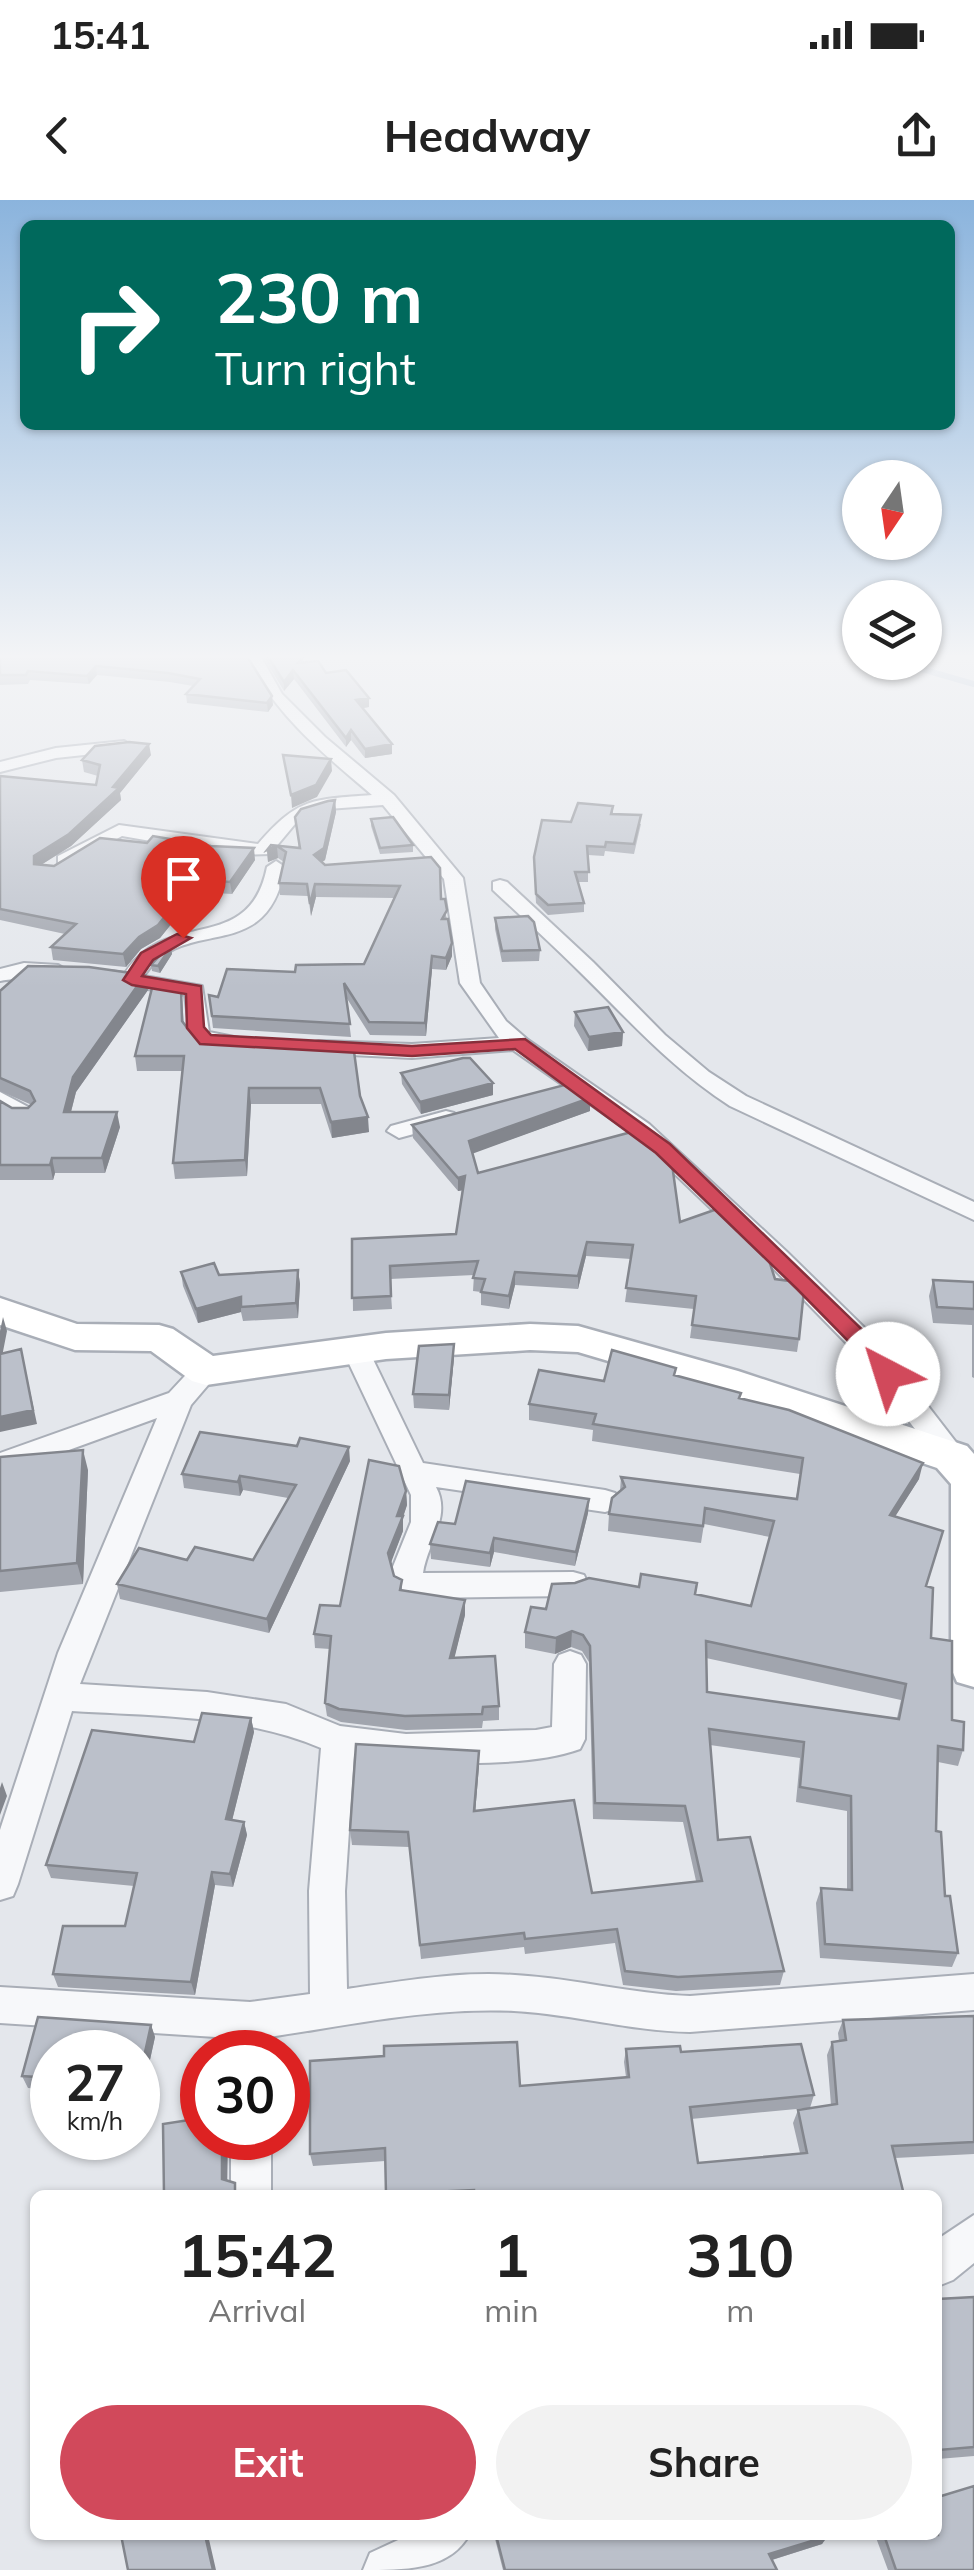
<!DOCTYPE html>
<html lang="en">
<head>
<meta charset="utf-8">
<style>
  body { margin:0; font-family:Mulish,sans-serif; background:#f2f2f2; color:#222; height:100vh; display:flex; flex-direction:column; font-size:38px; white-space:nowrap }
  * { box-sizing:border-box; margin:0 }
  p { font-size:32px; color:#767676 }
  .icon { flex:none; width:55px; height:55px; fill:none; stroke:currentColor; stroke-width:2; stroke-linecap:round; stroke-linejoin:round }
  .map { position:relative; flex:1; overflow:hidden }
  .side { position:absolute; left:30px; top:1990px; width:912px; height:350px; display:flex; flex-direction:column; background:#fff; border-radius:15px; box-shadow:0 2px 8px #0004 }
  .side>* { flex:none }
  .guide { position:absolute; left:20px; top:20px; width:935px; height:210px; border-radius:15px; box-shadow:0 2px 8px #0004; background:#00695c; color:#fff; overflow:hidden }
  .needle { width:65px; rotate:193deg }
  .tools { position:absolute; left:842px; top:260px; display:grid; gap:20px }
  .tools a { display:grid; place-items:center; width:100px; height:100px; border-radius:50%; background:#fff; box-shadow:0 2px 8px #0004; font-size:50px }
  .speed { position:absolute; left:30px; top:1830px; display:flex; gap:20px; font-size:50px; font-weight:700; text-align:center }
  .speed>* { display:grid; place-content:center; width:130px; height:130px; border-radius:50%; background:#fff; box-shadow:0 2px 8px #0004; line-height:1 }
  .speed small { font-size:25px; font-weight:400 }
  .speed .limit { border:15px solid #d22; background:#fff; color:#111 }
  .pin { position:absolute; display:grid; place-items:center; width:85px; height:85px; color:#fff; margin:-102px -42px; border-radius:50% 50% 50% 0; rotate:-45deg; box-shadow:0 0 10px #0007 }
  .pin .icon { rotate:45deg }
  .me { position:absolute; width:110px; margin:-55px; rotate:320deg; stroke-linejoin:round; filter:drop-shadow(0 0 8px #0008) }
  .turn { display:flex; align-items:center; gap:35px; height:210px; padding:0 30px; font-size:45px }
  .turn .icon { width:130px; height:130px; stroke-width:2.5 }
  .turn b { display:block; font-size:70px; line-height:85px }
  .eta { display:flex; justify-content:space-evenly; align-items:center; height:170px; text-align:center }
  .eta b { font-size:60px; font-weight:700; line-height:70px }
  .primary-button { display:flex; gap:20px; margin-top:auto; padding:20px 30px }
  .primary-button a { flex:1; height:115px; border-radius:60px; background:#d1495b; color:#fff; font-size:40px; font-weight:700; line-height:115px; text-align:center }
  .primary-button a+a { background:#f2f2f2; color:#222 }
  .status { display:flex; justify-content:space-between; align-items:center; height:70px; padding:0 50px; background:#fff; direction:ltr }
  .status svg { height:28px; fill:currentColor }
  header { display:flex; justify-content:space-between; align-items:center; height:130px; padding:0 30px; background:#fff; font-size:45px; font-weight:700 }
  .map>svg:first-child { display:block }
  .lines { fill:none; stroke-linecap:round; stroke-linejoin:round }
  .stream { stroke:#9fb4cc; stroke-width:6 }
  .street-casing { stroke:#a9aeb7; stroke-width:4 }
  .secondary-casing { stroke:#a9aeb7; stroke-width:5 }
  .street { fill:#f7f8fa; fill-rule:evenodd }
  .secondary { fill:#fff; fill-rule:evenodd }
  .wall { fill:#a1a5ae; fill-rule:evenodd }
  .shaded-wall { fill:#83868d }
  .building { fill:#bbc0ca; stroke:#83868d; stroke-width:2.5; fill-rule:evenodd }
  .route { fill:#d1495b; stroke:#882f3b; stroke-width:2.5 }
</style>
</head>
<body>
<div class="status"><b>15:41</b><svg viewBox="0 0 49 12"><path d="M0 12V9h3v3zM5 12V6h3v6zM10 12V3h3v9zM15 12V0h3v12zM26 1h20v11H26zM47 4h2v5h-2z"/></svg></div>
<header><svg class="icon" aria-label="back" viewBox="0 0 24 24"><path d="M15 5l-7 7 7 7"/></svg>Headway<svg class="icon" aria-label="share" viewBox="0 0 24 24"><path d="M12 15V3M7 8l5-5 5 5M5 13v7h14v-7"/></svg></header>
<div class="map">
<svg width="974" height="2370" viewBox="0 0 974 2370">
  <rect width="100%" height="100%" fill="#e4e7ec"/>
  <g class="lines">
    <path class="stream" d="M897 462 974 484"/>
    <defs>
      <path id="street" d="M244 455H260L282 494 325 537 394 595 463 678 480 783 506 821 528 840 649 924 787 1052 877 1140 962 1250 966 1257 962 1264 952 1268 942 1264 857 1154 769 1064 633 934 513 850 412 858 311 853 308 848 311 843 319 841 412 844 499 838 460 783 444 679 383 605 328 609 300 618 270 654 231 655 122 636 72 664H58V656L119 625 258 644C299 597 311 600 372 595 318 549 280 519 244 455Z
        M124 541 132 546 130 550 56 558 0 572V562L56 548Z
        M276 661 285 667C267 769 184 712 144 776L202 786 209 832 239 838 242 843 239 848 231 850 191 841 185 795 110 783 100 777 110 771 125 773C168 706 249 757 267 667Z
        M500 680 507 682 593 762 665 835 709 872 746 896 974 1002V1020L730 906C671 868 628 819 579 771 551 743 522 717 493 690V682Z
        M24 763 58 765 68 771C58 780 19 777 0 781V769Z
        M0 892 32 909 36 914 32 919H16L0 909Z
        M446 911 454 913 458 918 454 923 399 938 387 931 391 926Z
        M356 1142 366 1144 369 1151 423 1263 605 1290 615 1293 620 1301 615 1309 605 1312 436 1287C452 1316 427 1344 423 1373L573 1372 584 1375 588 1384 584 1393 573 1396 424 1398 398 1389 392 1369 411 1322V1295L343 1151 346 1144Z
        M206 1161 216 1164 220 1171 191 1205 80 1484 207 1492 286 1504 340 1526 406 1534 536 1530 552 1527 554 1464 559 1455 570 1451 581 1455 586 1464 585 1539 580 1549C522 1570 415 1563 354 1556L345 1691 347 1789C403 1781 458 1771 515 1775 574 1778 631 1794 690 1796L974 1774V1810L690 1832C630 1831 573 1814 514 1811 432 1807 350 1825 269 1837V1852H231V1838L0 1823V1787L250 1802 310 1794 309 1691 321 1548C243 1515 155 1516 72 1511L18 1684 13 1696 0 1700V1630L58 1453 157 1218 0 1275V1253L169 1193 196 1164Z
        M231 1938H271V1995H231Z
        M974 2015V2063L953 2080 938 2086V2039Z
        M409 2335H469C449 2370 407 2370 363 2370L370 2353Z"/>
      <path id="secondary" d="M0 1098 77 1124 159 1125 173 1129 213 1156 386 1133 530 1124 578 1126 738 1171 967 1246 974 1254V1487L957 1482 951 1468V1284L937 1268 710 1191 578 1152 530 1150 386 1159 206 1185 192 1181 151 1151 75 1150 0 1125Z"/>
    </defs>
    <use href="#street" class="street-casing"/>
    <use href="#secondary" class="secondary-casing"/>
    <use href="#street" class="street"/>
    <use href="#secondary" class="secondary"/>
  </g>
  <path class="wall" d="M0 455H246L273 505 268 512 187 503 186 494 193 486 170 482 97 475 89 484 30 480 28 484 0 485Z
    M262 455H302L303 463 326 473 369 507 363 508 392 554 365 558 351 540 346 547 294 479 284 491Z
    M151 555 120 593 121 600 71 646 41 665 54 666 255 660 232 694 197 692 160 738 141 749 126 767 53 760 51 747 65 734 0 720V576L96 585 98 576 84 572 82 560Z
    M335 600 336 612 325 660 322 662 325 665 441 699 447 719 452 756 446 770 432 769 426 836 370 835 346 797 351 837 213 828 209 795 218 797 295 772 364 764 394 698 316 697 311 716 308 696 280 695 279 683 284 662 278 658 268 662 267 650 271 645 299 648 295 617Z
    M613 606V614L641 624 634 654 605 651 604 656 588 655V682H578L584 703V712L548 715 536 703 534 666 571 622Z
    M371 619 413 645V652L380 654 371 626Z
    M495 718 540 750 539 761 502 762 495 729Z
    M171 747 172 754 160 773 152 771 151 765Z
    M181 788 184 824 188 829 360 896 369 932 332 938 321 904H251L247 976 175 979 173 963 182 871H137L135 856Z
    M148 790 76 892 71 912 120 927 105 973H55L53 980H0V901L12 908H28L32 905 0 891V791Z
    M575 812 623 832 622 846 588 851 574 826Z
    M401 873 493 883V895L421 914 402 884Z
    M590 898V911L472 953 478 973 680 1022 775 1079 799 1139 797 1152 690 1138 694 1109 625 1102 631 1059 586 1056 578 1089 515 1085 509 1109 481 1105V1092L473 1091 474 1075 390 1079 392 1109 353 1111 352 1039 456 1034 462 990 458 991 413 938 412 925Z
    M298 1070 300 1084 298 1118 243 1121 241 1112 198 1123 183 1086 181 1072 219 1075Z
    M933 1080 974 1082V1178L972 1177V1125L933 1123 929 1096Z
    M454 1144V1158L449 1210 414 1208 413 1194Z
    M675 1175 740 1198 919 1279 895 1316 926 1386 931 1438 952 1520 963 1550 958 1566 938 1562 936 1631 945 1696 958 1753 952 1767 820 1758 816 1703 821 1688 847 1690V1611L796 1602 800 1558 710 1545 718 1640 784 1771 780 1785 676 1791 623 1785 615 1743 525 1754 524 1747 421 1759 409 1647 352 1645 350 1630 479 1551 475 1611 592 1693 696 1681 683 1622 593 1619 589 1462 582 1451 571 1447 555 1454 525 1448V1432L546 1409 639 1387 695 1394 751 1406 770 1337 704 1324 701 1343 608 1331 609 1314 620 1291 621 1277 796 1299 800 1274 592 1241 593 1230 529 1220V1204L604 1181ZM706 1458 901 1500 897 1518 707 1492Z
    M0 1257 88 1270 83 1384 0 1392Z
    M350 1261 269 1433 120 1399 117 1384 187 1360H253L288 1298 243 1290 240 1296 184 1288 182 1274Z
    M406 1291 407 1305 403 1317V1331L390 1363 394 1376 402 1380V1391L465 1400V1415L454 1458 499 1506V1520L483 1521 482 1528 406 1530 341 1522 327 1516 325 1503 330 1449 315 1448 314 1434 340 1406Z
    M589 1299 588 1313 575 1366 494 1352 490 1367 431 1359 430 1344 455 1324Z
    M251 1518 254 1532 232 1620 244 1622 247 1635 233 1687 215 1685 195 1795 58 1787 53 1774 125 1726 134 1686 51 1678 46 1665 194 1542Z
    M974 1816V1954L895 1958 904 1995H386L385 1961 313 1966 310 1954 520 1886 626 1877 624 1862 626 1849 681 1852 814 1895 810 1908 831 1905 827 1855 832 1842 839 1841 838 1833 843 1820ZM807 1908 798 1910 793 1923 800 1953 698 1963 691 1919Z
    M38 1817 151 1825 155 1837 142 1896H138V1852H52V1890L28 1888 22 1876Z
    M974 2097V2256L938 2259V2099Z
    M494 2335H827L822 2344 772 2360 777 2370H503Z
    M875 2335H938L974 2370H888Z"/>
  <path class="shaded-wall" d="M96 466 97 475 89 484 87 476Z
    M293 470 294 479 284 491V482Z
    M272 496 273 505 268 512 267 503Z
    M369 498V507L357 509 356 500Z
    M351 530V540L346 547V538Z
    M149 544 151 555 120 593 121 600 71 646 36 668 37 677 34 656 113 587Z
    M392 544V554L365 558V549Z
    M331 559 332 571 317 597 292 608 291 595Z
    M335 600 336 612 325 660 315 667 314 655Z
    M277 646 278 658 268 662 267 650Z
    M254 648 255 660 232 694 230 682Z
    M195 679 197 692 160 738 141 749 126 767 123 754Z
    M315 684 316 697 311 716 310 704Z
    M452 743V756L446 770V758Z
    M171 747 172 754 160 773 158 766Z
    M432 756V769L426 836 425 823Z
    M145 775 148 790 76 892 67 927 64 912 73 877Z
    M623 832 622 846 588 851 589 837Z
    M493 883V895L421 914 420 902Z
    M249 888 251 904 247 976 245 960Z
    M590 898V911L469 955V941Z
    M117 912 120 927 105 973 102 958Z
    M368 917 369 932 332 938 331 922Z
    M52 958 55 973 53 980 50 965Z
    M465 976V990L458 991V978Z
    M587 1042 586 1056 578 1089V1076Z
    M298 1070 300 1084 298 1118 296 1103Z
    M515 1072V1085L509 1109V1096Z
    M241 1097V1112L198 1123 196 1109Z
    M3 1117 7 1131 0 1167V1131Z
    M454 1144V1158L449 1210V1195Z
    M21 1149 37 1224 0 1232V1217Z
    M349 1247 350 1261 269 1433 267 1419Z
    M83 1250 88 1270 83 1384 77 1363Z
    M923 1263 919 1279 886 1331 890 1315Z
    M240 1276 243 1290 240 1296 238 1282Z
    M406 1291 407 1305 403 1317V1331L389 1368 388 1353 397 1316Z
    M589 1299 588 1313 575 1366 576 1352Z
    M494 1338V1352L490 1367V1353Z
    M465 1400V1415L451 1472 450 1458Z
    M572 1431 571 1447 555 1454 556 1438Z
    M251 1518 254 1532 229 1633 226 1619Z
    M479 1551V1566L474 1626V1611Z
    M2 1582 7 1596 0 1615V1588Z
    M244 1622 247 1635 233 1687 230 1674Z
    M212 1672 215 1685 195 1795 191 1782Z
    M151 1825 155 1837 142 1896 138 1884Z
    M222 1938H228L227 1995 222 1979Z
    M205 2335H208L216 2370H213Z
    M828 2336 822 2344 765 2362 769 2354Z"/>
  <path class="building" d="M0 455H246L272 496 267 503 186 494 200 479 168 473 96 466 87 476 28 471 26 475H0Z
    M267 455H302L303 457 298 463 318 461 326 473 346 470 369 498 356 500 392 544 365 549 351 530 346 538 293 470 284 482Z
    M129 542 149 544 113 587 119 588 69 634 34 656V664L54 666 100 638 147 643 153 636 211 646 254 648 230 682 195 679 158 725 139 737 123 754 51 747 76 724 0 709V576L96 585 100 565 82 560 95 546Z
    M283 555 331 559 316 585 291 595Z
    M335 600 324 648 314 655 325 665 431 657 440 668 441 699H445L447 710 442 719H448L452 743 446 758 432 756 425 823 369 822 344 783 350 824 212 816 209 795 218 797 227 769 295 772 296 765 364 764 400 686 315 684 310 704 307 684 279 683 286 652 277 646 267 650 271 645 300 648 295 617 301 609 328 601Z
    M578 603 613 606 611 614 641 615 634 644 606 642 605 647 587 646 589 672H575L584 703 548 705 536 694 534 657 542 620 571 622Z
    M393 617 413 645 380 648 371 619Z
    M528 716 534 722 540 750 502 751 495 718Z
    M171 747 158 766 151 765 163 752Z
    M28 766 89 767 145 775 73 877 64 912H117L102 958H52L50 965H0V901L12 908H28L35 901 30 891 0 878V791Z
    M153 784 181 788 182 821 188 829 216 837 353 844 360 896 368 917 331 922 320 888H249L245 960 173 963 184 856H135Z
    M608 807 623 832 589 837 575 812Z
    M463 858H470L493 883 420 902 401 873Z
    M572 883 590 898 469 941 478 973 639 930 672 964 680 1022 720 1008 766 1051 775 1079 797 1082 804 1090 799 1139 692 1125 696 1096 626 1088 633 1045 587 1042 578 1076 515 1072 509 1096 481 1092 485 1079 473 1078 478 1061 390 1066 391 1096 352 1098V1039L456 1034 465 976 458 978 412 925Z
    M214 1063 219 1075 298 1070 296 1103 241 1107V1097L196 1109 181 1072Z
    M933 1080 974 1082V1109L937 1107Z
    M454 1144 449 1195 413 1194 419 1146Z
    M21 1149 33 1210 0 1217V1154Z
    M612 1150 676 1168 674 1175 741 1193 739 1198 789 1210 923 1263 890 1315 943 1331 926 1386 933 1388 931 1438 952 1441V1520L964 1522 963 1550 938 1546 936 1631 941 1632 945 1696H950L958 1753 825 1744 821 1688 852 1690 851 1596 800 1587 804 1542 709 1529 718 1640 750 1637 784 1771 678 1777 625 1771 617 1729 525 1739 524 1733 420 1745 408 1632 350 1630 356 1544 479 1551 474 1611 574 1600 592 1693 702 1681 685 1606 595 1603 590 1446 583 1435 572 1431 556 1438 525 1432 531 1407 546 1409 552 1384 575 1383 589 1378 639 1387 641 1374 697 1383 695 1394 751 1406 774 1321 705 1308 703 1326 609 1314 612 1298 625 1287 621 1277 797 1299 803 1258 593 1224 596 1214 529 1204 539 1170 604 1181ZM706 1441 906 1484 899 1519 707 1492Z
    M200 1232 297 1246 300 1238 349 1247 267 1419 117 1384 139 1348 187 1360 195 1347 253 1360 296 1285 240 1276 238 1282 182 1274Z
    M83 1250 77 1363 0 1371V1257Z
    M369 1260 399 1266 406 1291 397 1316H403L388 1353 394 1376 402 1380 400 1390 465 1400 450 1458 495 1456 499 1506 483 1507 482 1514 405 1516 339 1509 325 1503 331 1436 314 1434 320 1405 340 1406Z
    M466 1281 589 1299 576 1352 494 1338 490 1353 430 1344 438 1322 455 1324Z
    M202 1513 251 1518 226 1619 244 1622 230 1674 212 1672 191 1782 53 1774 63 1726H125L137 1673 46 1665 92 1530 194 1542Z
    M974 1816V1942L892 1946 904 1995H474V1990L386 1994 385 1948 310 1954V1861L384 1856V1846L517 1842 520 1886 629 1877 626 1849 680 1846 681 1852 801 1844 814 1895 690 1907 698 1963 807 1953 798 1910 837 1904 832 1842 846 1840 843 1820Z
    M38 1817 151 1825 138 1884V1852H52V1878L22 1876Z
    M202 1918V1938H222V1979L235 1983V1995H164L163 1924Z
    M974 2097V2247L939 2250 938 2243V2099Z
    M974 2286V2370H896L884 2335H938V2297Z
    M121 2335H205L213 2370H128Z
    M496 2335H827L828 2336 769 2354 777 2370H505Z"/>
  <linearGradient id="sky" x2="0" y2="1"><stop stop-color="#8bb4dd"/><stop offset="0.58" stop-color="#f3f4f6"/><stop offset="1" stop-color="#f3f4f6" stop-opacity="0"/></linearGradient>
  <rect width="974" height="787" fill="url(#sky)"/>
  <path class="route" d="M177 734 191 738 153 760 142 776 201 786 204 827 211 835 412 846 525 839 670 944 874 1141 899 1174 896 1180H880L859 1152 797 1089 656 953 515 849 412 856 200 844 187 828 186 794 132 785 123 780 141 753Z"/>
</svg>
<div class="tools">
<a><svg class="needle" viewBox="-14 -14 28 28"><path d="M0-13l5 13h-10z" fill="#e53935"/><path d="M0 13l5-13h-10z" fill="#767676"/></svg></a>
<a><svg class="icon" aria-label="layers" viewBox="0 0 24 24"><path d="M12 4l9 5-9 5-9-5zM3 14l9 5 9-5"/></svg></a>
</div>
<div class="speed"><div>27<small>km/h</small></div><div class="limit">30</div></div>
<div class="pin" style="left:183px;top:738px;background:#d93025"><svg class="icon" aria-label="arrive" viewBox="0 0 24 24"><path d="M6 21V4h12l-3 4 3 4H6"/></svg></div>
<svg class="me" style="left:888px;top:1174px" viewBox="-20 -20 40 40"><circle r="19" fill="#fff"/><path d="M0-13L10 11 0 6-10 11z" fill="#d1495b"/></svg>
<div class="guide">
<div class="turn"><svg class="icon" aria-label="right" viewBox="0 0 24 24"><path d="M7 20v-9h11M14 6l5 5-5 5"/></svg><div><b>230 m</b>Turn right</div></div>
</div>
<section class="side">
<div class="eta">
<div><b>15:42</b><p>Arrival</p></div>
<div><b>1</b><p>min</p></div>
<div><b>310</b><p>m</p></div>
</div>
<div class="primary-button"><a>Exit</a><a>Share</a></div>
</section>
</div>
</body>
</html>
